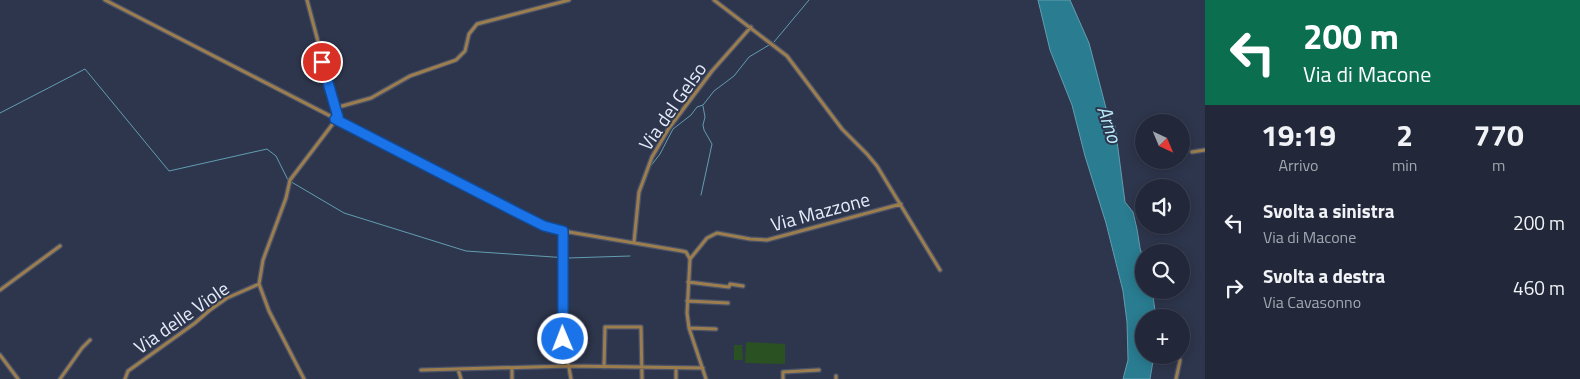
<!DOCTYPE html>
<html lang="it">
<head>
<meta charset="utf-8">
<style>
  body { margin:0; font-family:"Titillium Web",sans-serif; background:#2a3042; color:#f1f3f6; height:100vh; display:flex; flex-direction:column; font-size:19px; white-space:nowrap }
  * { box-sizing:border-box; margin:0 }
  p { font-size:16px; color:#a2a6af }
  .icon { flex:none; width:28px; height:28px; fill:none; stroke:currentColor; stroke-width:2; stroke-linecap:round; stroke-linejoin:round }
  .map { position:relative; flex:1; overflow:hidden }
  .drawer { display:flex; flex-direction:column; background:#22283a; width:375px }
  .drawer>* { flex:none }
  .banner { background:#0b6e4f; color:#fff; overflow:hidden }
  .needle { width:32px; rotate:136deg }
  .tools { position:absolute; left:1135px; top:114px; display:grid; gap:10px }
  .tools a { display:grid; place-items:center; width:55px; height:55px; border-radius:50%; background:#22283a; box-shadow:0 2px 12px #0003,0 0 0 1px #3f4454; font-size:25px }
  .pin { position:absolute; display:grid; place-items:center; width:42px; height:42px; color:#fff; margin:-21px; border:2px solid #fff; border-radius:50%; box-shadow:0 1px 5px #0007 }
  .me { position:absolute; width:55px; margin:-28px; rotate:359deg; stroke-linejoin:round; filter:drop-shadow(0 0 4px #0008) }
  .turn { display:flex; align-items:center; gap:18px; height:105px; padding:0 15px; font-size:22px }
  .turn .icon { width:65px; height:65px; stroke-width:2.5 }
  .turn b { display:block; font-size:35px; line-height:42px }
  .eta { display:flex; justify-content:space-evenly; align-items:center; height:85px; text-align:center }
  .eta b { font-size:30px; font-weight:700; line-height:35px }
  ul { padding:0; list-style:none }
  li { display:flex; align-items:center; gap:15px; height:65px; padding:0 15px }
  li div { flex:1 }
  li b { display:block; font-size:19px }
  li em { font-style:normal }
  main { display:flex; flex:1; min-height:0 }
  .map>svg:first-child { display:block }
  .green { fill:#2a5121 }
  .water { fill:#2a7c91; stroke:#629db0 }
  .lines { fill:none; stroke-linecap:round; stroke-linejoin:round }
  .stream { stroke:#629db0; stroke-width:1 }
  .minor-casing { stroke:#4b5369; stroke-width:5.5 }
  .minor { stroke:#9c7d4e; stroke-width:3 }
  .route-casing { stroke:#114b97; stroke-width:12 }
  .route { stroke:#1a73e8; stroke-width:9 }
  .labels { text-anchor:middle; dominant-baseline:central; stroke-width:4; stroke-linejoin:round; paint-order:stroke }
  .street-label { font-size:19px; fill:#e5ebfa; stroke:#2e364d }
  .water-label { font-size:20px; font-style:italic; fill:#b9eaf8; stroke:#2e364d }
</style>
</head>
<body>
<main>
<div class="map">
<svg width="1205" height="379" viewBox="0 0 1205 379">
  <rect width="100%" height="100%" fill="#2e364d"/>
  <path class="green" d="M746 342 785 344V364L745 363Z
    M734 345H742L743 360H734Z"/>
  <path class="water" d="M1038 0H1070L1089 43 1107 112 1115 126 1125 202 1133 212 1137 229 1140 248 1144 261V290H1152L1156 317 1144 318V355H1154L1150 379H1123L1128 360 1127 322 1123 291 1106 223 1085 156 1072 105 1050 50Z"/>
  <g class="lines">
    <path class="stream" d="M774 42 809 0
      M0 113 85 69 169 171 267 149 276 156 288 180 344 213 466 251 568 258 630 256
      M650 167 660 154 673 129 691 115 697 107 703 105 714 91 734 76 749 57 769 45
      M643 187 648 173
      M701 195 712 144 704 130 703 125 705 117 703 106"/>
    <defs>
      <path id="minor" d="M105 0 544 226 563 231 682 251 686 252 690 259
        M714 0 787 56 842 129 867 154 877 166 940 270
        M335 108 371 98 410 76 456 60 465 51 469 34 477 24 569 0
        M1192 152 1205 150
        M563 231V334L571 379
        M634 242 639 192 652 157 669 128 712 71 751 27
        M688 282 729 287 730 284 743 286
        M0 290 60 246
        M687 301 728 303
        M689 328 716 329
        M0 355 18 379
        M604 367 605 327H641L642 379
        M512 368V379
        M676 368V379
        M458 369 461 379
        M421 370 569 366 703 368
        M836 376V379
        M60 379 82 348 90 340
        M125 379 128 371 195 323 210 310 227 298 259 284
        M304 379 269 311 259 284 263 260 286 198 290 180 338 117 307 0
        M706 379 689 328 687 313 690 259 707 238 717 233 750 239 767 240 901 204
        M783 379V372L819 370
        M1176 379 1180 361 1179 355"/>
    </defs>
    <use href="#minor" class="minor-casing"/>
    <use href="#minor" class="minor"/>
  </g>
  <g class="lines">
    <defs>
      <path id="route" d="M322 62 338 117 335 119 520 214 544 226 563 231V339"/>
    </defs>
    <use href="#route" class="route-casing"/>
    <use href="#route" class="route"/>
  </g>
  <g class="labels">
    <g class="street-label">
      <text transform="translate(672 106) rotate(-55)">Via del Gelso</text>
      <text transform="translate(820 211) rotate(-15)">Via Mazzone</text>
      <text transform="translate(181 317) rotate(-35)">Via delle Viole</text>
    </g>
    <g class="water-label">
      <text transform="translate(1110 124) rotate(72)">Arno</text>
    </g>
  </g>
</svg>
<div class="tools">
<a><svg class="needle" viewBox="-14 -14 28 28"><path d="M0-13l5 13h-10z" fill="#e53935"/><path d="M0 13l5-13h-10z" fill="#a2a6af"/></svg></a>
<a><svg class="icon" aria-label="sound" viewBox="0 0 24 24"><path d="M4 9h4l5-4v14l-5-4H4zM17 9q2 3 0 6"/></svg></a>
<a><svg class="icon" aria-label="search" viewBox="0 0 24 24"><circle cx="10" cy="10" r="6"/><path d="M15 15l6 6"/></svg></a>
<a>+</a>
</div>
<div class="pin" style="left:322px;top:62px;background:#d93025"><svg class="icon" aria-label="arrive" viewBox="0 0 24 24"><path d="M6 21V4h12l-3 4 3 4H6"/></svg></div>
<svg class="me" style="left:563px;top:339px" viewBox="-20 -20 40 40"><circle r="17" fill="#1a73e8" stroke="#fff" stroke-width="3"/><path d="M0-11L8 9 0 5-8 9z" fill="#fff"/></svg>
</div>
<section class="drawer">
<div class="banner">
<div class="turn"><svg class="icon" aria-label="left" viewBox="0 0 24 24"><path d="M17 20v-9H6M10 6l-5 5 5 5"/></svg><div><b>200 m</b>Via di Macone</div></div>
</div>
<div class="eta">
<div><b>19:19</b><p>Arrivo</p></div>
<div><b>2</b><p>min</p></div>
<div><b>770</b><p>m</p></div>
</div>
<ul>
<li><svg class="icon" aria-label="left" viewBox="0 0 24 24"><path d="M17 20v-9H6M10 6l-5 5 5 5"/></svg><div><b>Svolta a sinistra</b><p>Via di Macone</p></div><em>200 m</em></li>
<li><svg class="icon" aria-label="right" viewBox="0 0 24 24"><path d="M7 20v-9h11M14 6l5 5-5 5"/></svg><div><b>Svolta a destra</b><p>Via Cavasonno</p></div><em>460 m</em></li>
</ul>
</section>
</main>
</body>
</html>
